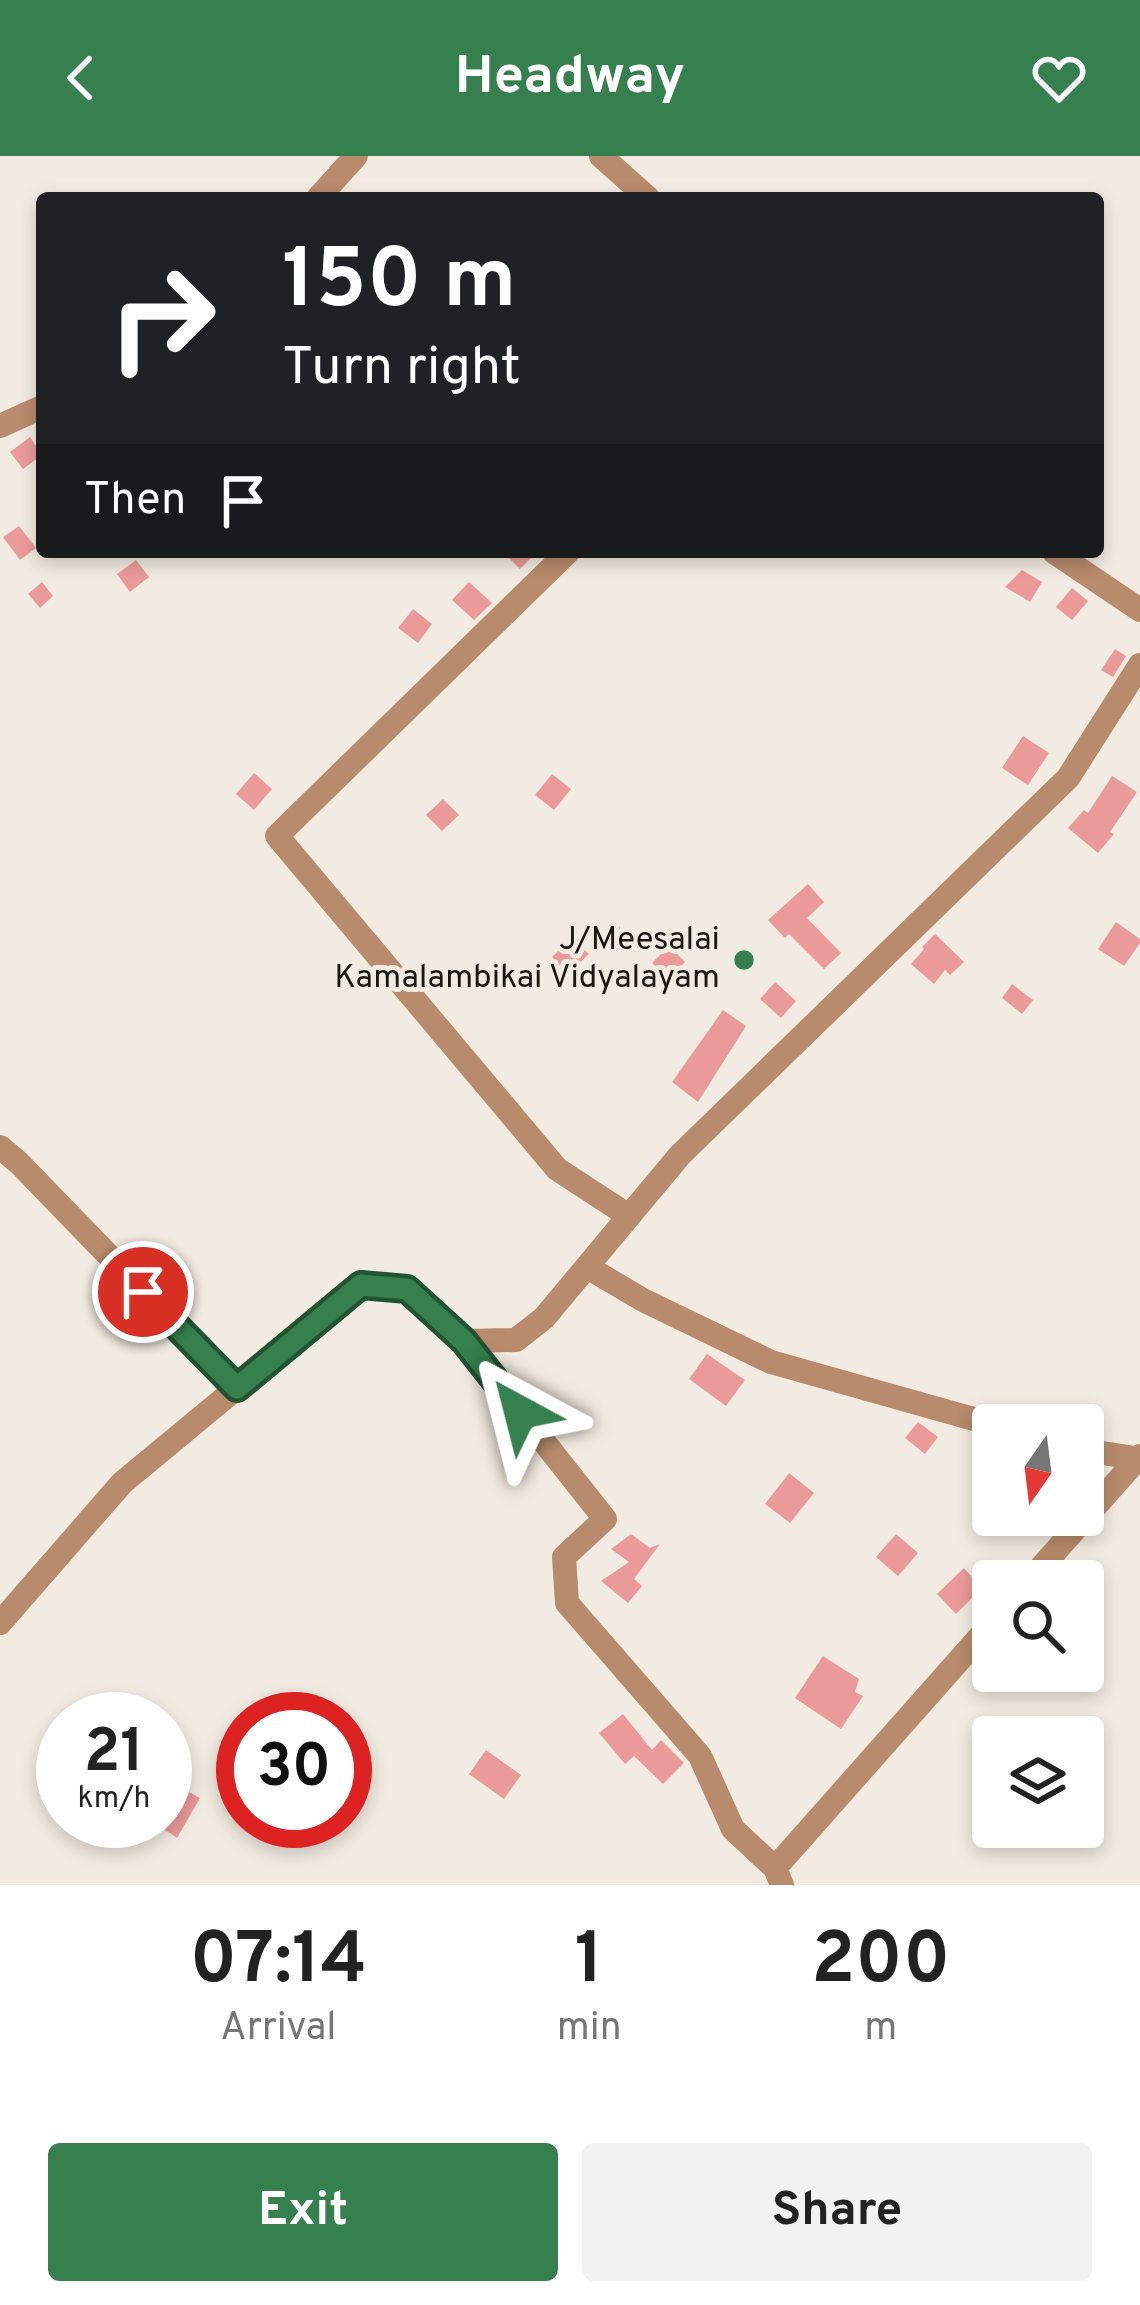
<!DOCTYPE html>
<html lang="en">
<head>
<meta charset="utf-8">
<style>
  body { margin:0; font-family:Overpass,sans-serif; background:#f2f2f2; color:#222; height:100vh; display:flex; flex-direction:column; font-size:45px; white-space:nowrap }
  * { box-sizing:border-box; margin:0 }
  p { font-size:39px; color:#767676 }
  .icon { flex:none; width:66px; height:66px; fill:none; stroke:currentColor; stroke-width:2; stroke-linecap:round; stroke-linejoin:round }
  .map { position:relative; height:1729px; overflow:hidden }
  .details { display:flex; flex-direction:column; background:#fff; flex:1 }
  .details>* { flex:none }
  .top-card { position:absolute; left:36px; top:36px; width:1068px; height:366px; border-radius:12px; box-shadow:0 6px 18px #0003; background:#202124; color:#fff; overflow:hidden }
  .needle { width:78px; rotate:194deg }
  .fabs { position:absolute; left:972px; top:1248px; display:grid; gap:24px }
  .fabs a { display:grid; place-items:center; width:132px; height:132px; border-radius:12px; background:#fff; box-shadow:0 6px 18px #0003; font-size:60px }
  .speed { position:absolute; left:36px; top:1536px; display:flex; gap:24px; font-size:60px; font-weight:700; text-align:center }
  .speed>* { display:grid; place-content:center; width:156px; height:156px; border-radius:50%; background:#fff; box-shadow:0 6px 18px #0003; line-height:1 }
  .speed small { font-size:30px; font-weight:400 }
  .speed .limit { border:18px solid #d22; background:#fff; color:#111 }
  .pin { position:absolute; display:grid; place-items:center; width:102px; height:102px; color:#fff; margin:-51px; border:6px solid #fff; border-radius:50%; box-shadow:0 3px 12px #0007 }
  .me { position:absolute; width:132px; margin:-66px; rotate:322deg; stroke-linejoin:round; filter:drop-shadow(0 0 9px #0008) }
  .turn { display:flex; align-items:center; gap:42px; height:252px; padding:0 48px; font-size:54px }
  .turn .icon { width:156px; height:156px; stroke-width:2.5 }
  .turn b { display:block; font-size:84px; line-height:102px }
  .then { display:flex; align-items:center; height:114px; padding:0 48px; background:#0003; gap:24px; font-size:45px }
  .eta { display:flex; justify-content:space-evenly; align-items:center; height:204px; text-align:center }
  .eta b { font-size:72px; font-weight:700; line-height:84px }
  .cta { display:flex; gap:24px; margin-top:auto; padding:24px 48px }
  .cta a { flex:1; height:138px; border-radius:12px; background:#35804e; color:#fff; font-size:48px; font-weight:700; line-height:138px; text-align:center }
  .cta a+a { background:#f2f2f2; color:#222 }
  header { display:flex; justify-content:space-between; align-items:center; height:156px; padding:0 48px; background:#35804e; color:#fff; font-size:54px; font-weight:700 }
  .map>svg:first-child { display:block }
  .building { fill:#ea9b99 }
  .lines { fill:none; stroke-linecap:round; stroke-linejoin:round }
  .minor { stroke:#b88b6c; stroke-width:24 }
  .route-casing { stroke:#225333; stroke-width:30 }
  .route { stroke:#35804e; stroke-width:21 }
  .poi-dot { fill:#35804e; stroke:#f2ebe1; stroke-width:4.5 }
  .labels { text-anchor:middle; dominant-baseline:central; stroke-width:10; stroke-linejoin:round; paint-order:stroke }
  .poi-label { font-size:33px; fill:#191613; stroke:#f2ebe1; text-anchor:end }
</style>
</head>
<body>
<header><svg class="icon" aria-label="back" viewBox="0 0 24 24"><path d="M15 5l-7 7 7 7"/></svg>Headway<svg class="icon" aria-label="heart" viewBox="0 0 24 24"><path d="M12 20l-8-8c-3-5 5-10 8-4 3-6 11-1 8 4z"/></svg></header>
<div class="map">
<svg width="1140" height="1729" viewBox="0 0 1140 1729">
  <rect width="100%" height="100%" fill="#f2ebe1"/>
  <path class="building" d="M30 281 42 299 23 313 10 296Z
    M19 370 36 392 20 404 3 381Z
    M503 396H537L520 413Z
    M136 404 149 421 130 436 117 418Z
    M1022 414 1042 426 1030 446 1005 431Z
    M42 426 53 440 40 452 28 438Z
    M469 426 492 447 474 464 452 444Z
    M1072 432 1088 445 1072 464 1056 451Z
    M413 453 432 468 418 487 398 472Z
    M1115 493 1126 500 1113 521 1101 514Z
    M1023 580 1049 597 1028 629 1002 612Z
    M254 617 272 633 254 654 236 638Z
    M552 618 571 633 554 654 535 639Z
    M1112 620 1137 636 1110 676 1114 678 1098 697 1068 672 1084 654 1088 657Z
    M443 643 459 659 442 675 426 659Z
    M808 728 824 746 807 762 841 797 824 813 789 778 785 782 768 764Z
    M1116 766 1140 783V787L1124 810 1098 793Z
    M617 768 627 781 610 794 600 781Z
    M935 778 964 806 950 819 945 814 934 828 911 808 924 793 922 791Z
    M572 782 589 798 568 818 552 801Z
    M669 790 685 806 669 823 652 807Z
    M775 826 796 845 781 862 760 843Z
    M1012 828 1033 844 1022 858 1002 842Z
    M723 854 746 870 698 946 672 926Z
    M707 1198 745 1224 726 1250 689 1223Z
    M918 1266 938 1281 925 1298 905 1282Z
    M789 1317 814 1337 790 1367 765 1348Z
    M631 1378 650 1392 660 1388 634 1423 642 1430 628 1447 601 1425 629 1406 611 1393Z
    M896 1378 918 1397 898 1420 876 1401Z
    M964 1412 982 1432 956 1458 937 1438Z
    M823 1500 859 1523 855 1536 863 1540 841 1573 795 1542Z
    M623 1558 652 1594 661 1584 684 1607 663 1628 634 1600 625 1608 599 1577Z
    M486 1594 521 1619 504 1643 469 1618Z
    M165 1623 200 1642 177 1682 165 1674Z"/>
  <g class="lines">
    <path class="minor" d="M601 0 648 42
      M318 42 356 0
      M0 270 42 251
      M568 396 277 680 557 1013 629 1060
      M1054 396 1140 454
      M0 991 19 1007 237 1232
      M587 1111 643 1144 771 1206 995 1269
      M464 1185 605 1363 564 1401 567 1447 700 1600 733 1673 775 1712 782 1729
      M1083 1294 1140 1303
      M1029 1425 1140 1300
      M0 1467 122 1327 361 1129 407 1133 464 1185 516 1184 544 1162 680 999 1068 622 1140 509
      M775 1712 993 1466"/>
  </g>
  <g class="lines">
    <defs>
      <path id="route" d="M143 1136 237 1232 361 1129 407 1133 464 1185 520 1256"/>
    </defs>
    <use href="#route" class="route-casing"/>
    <use href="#route" class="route"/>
  </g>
  <circle class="poi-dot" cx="744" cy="804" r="12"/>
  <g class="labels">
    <g class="poi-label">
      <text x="720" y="785">J/Meesalai<tspan x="720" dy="38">Kamalambikai Vidyalayam</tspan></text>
    </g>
  </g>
</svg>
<div class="fabs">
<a><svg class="needle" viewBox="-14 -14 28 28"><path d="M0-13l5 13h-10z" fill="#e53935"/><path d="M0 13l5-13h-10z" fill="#767676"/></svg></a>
<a><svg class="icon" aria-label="search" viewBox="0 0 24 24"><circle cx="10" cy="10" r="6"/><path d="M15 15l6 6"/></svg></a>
<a><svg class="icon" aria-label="layers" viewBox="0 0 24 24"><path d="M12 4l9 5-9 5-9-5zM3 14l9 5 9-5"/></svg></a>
</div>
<div class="speed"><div>21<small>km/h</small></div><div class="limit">30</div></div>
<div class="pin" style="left:143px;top:1136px;background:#d93025"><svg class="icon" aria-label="arrive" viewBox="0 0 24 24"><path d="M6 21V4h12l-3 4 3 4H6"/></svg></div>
<svg class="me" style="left:520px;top:1256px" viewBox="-20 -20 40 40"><path d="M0-17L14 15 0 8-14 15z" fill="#35804e" stroke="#fff" stroke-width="4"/></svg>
<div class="top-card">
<div class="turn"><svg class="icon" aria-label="right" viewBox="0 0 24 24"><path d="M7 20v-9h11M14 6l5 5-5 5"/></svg><div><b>150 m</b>Turn right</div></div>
<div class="then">Then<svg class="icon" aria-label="arrive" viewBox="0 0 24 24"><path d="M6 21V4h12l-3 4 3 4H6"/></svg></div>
</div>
</div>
<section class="details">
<div class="eta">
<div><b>07:14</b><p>Arrival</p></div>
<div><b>1</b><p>min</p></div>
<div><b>200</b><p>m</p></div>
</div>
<div class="cta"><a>Exit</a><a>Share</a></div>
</section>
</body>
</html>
